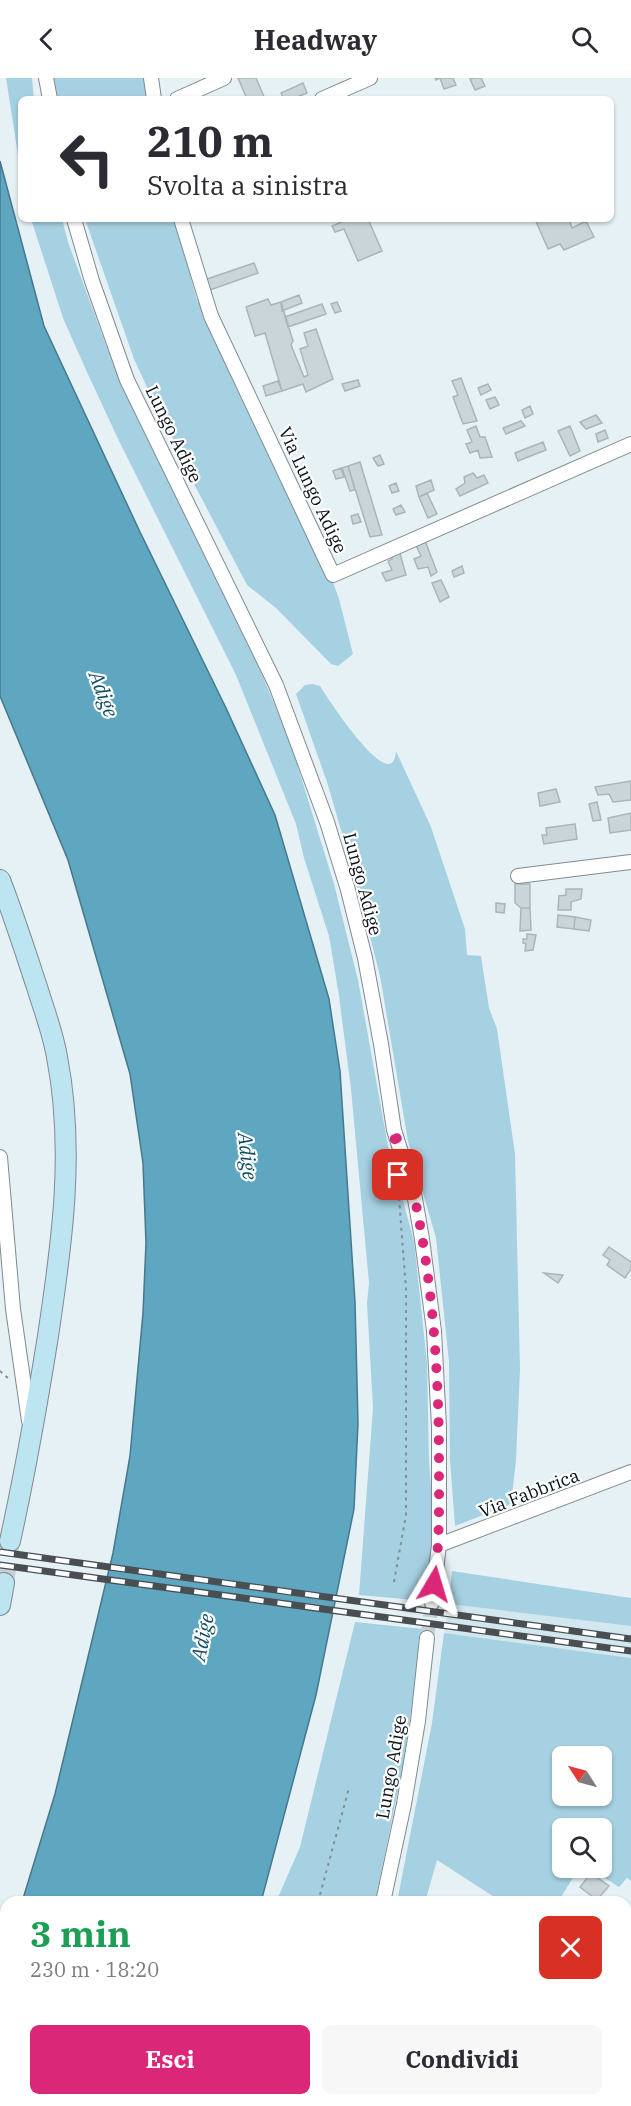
<!DOCTYPE html>
<html lang="it">
<head>
<meta charset="utf-8">
<style>
  body { margin:0; font-family:"IBM Plex Serif",serif; background:#f7f7f7; color:#2b2b33; height:100vh; display:flex; flex-direction:column; font-size:22px; white-space:nowrap }
  * { box-sizing:border-box; margin:0 }
  p { font-size:20px; color:#7c7c81 }
  .icon { flex:none; width:33px; height:33px; fill:none; stroke:currentColor; stroke-width:2; stroke-linecap:round; stroke-linejoin:round }
  .map { position:relative; flex:1; overflow:hidden }
  .details { position:absolute; left:0px; top:1818px; width:632px; height:210px; display:flex; flex-direction:column; background:#fff; border-radius:18px 18px 0 0; box-shadow:0 2px 4px #0004 }
  .details>* { flex:none }
  .guide { position:absolute; left:18px; top:18px; width:596px; height:126px; border-radius:9px; box-shadow:0 2px 4px #0004; background:#fff; color:#2b2b33; overflow:hidden }
  .needle { width:39px; rotate:306deg }
  .controls { position:absolute; left:552px; top:1668px; display:grid; gap:12px }
  .controls a { display:grid; place-items:center; width:60px; height:60px; border-radius:9px; background:#fff; box-shadow:0 2px 4px #0004; font-size:30px }
  .pin { position:absolute; display:grid; place-items:center; width:51px; height:51px; color:#fff; margin:-26px; border-radius:12px; box-shadow:0 3px 9px #0006 }
  .me { position:absolute; width:66px; margin:-33px; rotate:7deg; stroke-linejoin:round; filter:drop-shadow(0 0 4px #0008) }
  .turn { display:flex; align-items:center; gap:21px; height:126px; padding:0 30px; font-size:27px }
  .turn .icon { width:78px; height:78px; stroke-width:2.5 }
  .turn b { display:block; font-size:42px; line-height:51px }
  .round { display:grid; place-items:center; flex:none; width:63px; height:63px; border-radius:9px; background:#f7f7f7 }
  .overview { display:flex; align-items:center; justify-content:space-between; height:102px; padding:0 30px }
  h1 { font-size:36px; font-weight:800; line-height:45px; color:#1e9e55 }
  .cta { display:flex; gap:12px; margin-top:auto; padding:12px 30px }
  .cta a { flex:1; height:69px; border-radius:9px; background:#db2777; color:#fff; font-size:24px; font-weight:800; line-height:69px; text-align:center }
  .cta a+a { background:#f7f7f7; color:#2b2b33 }
  header { display:flex; justify-content:space-between; align-items:center; height:78px; padding:0 30px; background:#fff; font-size:27px; font-weight:800 }
  .map>svg:first-child { display:block }
  .built { fill:#d3e7ee }
  .green { fill:#a6d1e2; fill-rule:evenodd }
  .water { fill:#5fa6c0; stroke:#46798c; stroke-width:1.5 }
  .building { fill:#cad5da; stroke:#aab5ba; stroke-width:1.5 }
  .lines { fill:none; stroke-linecap:round; stroke-linejoin:round }
  .minor-tunnel { stroke:#c5cfd4; stroke-width:14; stroke-dasharray:14 7; stroke-linecap:butt }
  .secondary-tunnel { stroke:#c5cfd4; stroke-width:20; stroke-dasharray:20 10; stroke-linecap:butt }
  .service-casing { stroke:#808b8f; stroke-width:10 }
  .minor-casing { stroke:#808b8f; stroke-width:16 }
  .secondary-casing { stroke:#808b8f; stroke-width:22 }
  .path { stroke:#868d91; stroke-width:2; stroke-dasharray:3 4.5; stroke-linecap:butt }
  .service { stroke:#fff; stroke-width:7 }
  .minor { stroke:#fff; stroke-width:14 }
  .secondary { stroke:#bce5f1; stroke-width:20 }
  .rail-casing { stroke:#484e51; stroke-width:7 }
  .rail { stroke:#fbfdfe; stroke-width:4.5; stroke-dasharray:14; stroke-linecap:butt }
  .route { stroke:#db2777; stroke-width:10; stroke-dasharray:0 18 }
  .labels { text-anchor:middle; dominant-baseline:central; stroke-width:4.5; stroke-linejoin:round; paint-order:stroke }
  .street-label { font-size:18px; fill:#0b0f11; stroke:#fbfdfe }
  .water-label { font-size:20px; font-style:italic; fill:#104c5f; stroke:#fbfdfe }
</style>
</head>
<body>
<header><svg class="icon" aria-label="back" viewBox="0 0 24 24"><path d="M15 5l-7 7 7 7"/></svg>Headway<svg class="icon" aria-label="search" viewBox="0 0 24 24"><circle cx="10" cy="10" r="6"/><path d="M15 15l6 6"/></svg></header>
<div class="map">
<svg width="631" height="2028" viewBox="0 0 631 2028">
  <rect width="100%" height="100%" fill="#e6f1f6"/>
  <path class="built" d="M449 1526 631 1548V1580L444 1555Z"/>
  <path class="green" d="M6 0H32L34 21H21V96Z
    M53 0H147L149 21H56Z
    M31 141H62L68 164 114 289 145 356 155 372 173 412 229 518 290 663 334 806 358 902 388 1068 414 1163 427 1285 429 1383 435 1463 426 1523 359 1517 373 1330 367 1225 369 1205 351 1011 339 918 329 858 304 780 296 746 236 597 119 363 86 292 63 240Z
    M85 141H175L196 219 328 490 339 521 353 576 338 588 331 586 276 530 247 507 192 402 174 362 164 346 134 281Z
    M312 606 320 608C325 616 393 722 396 673L431 749 465 851 467 877 481 878 489 930 497 951 515 1076 520 1291 516 1382 511 1426 455 1448 450 1382 449 1284 436 1160 408 1063 380 898 355 800 327 704 296 616 305 607Z
    M452 1493 631 1520V1548L449 1526Z
    M355 1544 423 1551 403 1688 375 1824H276L300 1769Z
    M444 1555 631 1580V1803L627 1800 619 1809 589 1790H602V1750H562V1790H579L558 1824H502L437 1782 425 1824H397L432 1645ZM562 1678H602V1718H562Z
    M192 2022H282L278 2028H190Z
    M307 2022H348L346 2028H303Z"/>
  <path class="water" d="M0 83 44 248 140 454 226 630 275 737 329 921 340 993 355 1224 358 1345 354 1431 316 1617 261 1824H22L55 1716 113 1475 130 1378 143 1235 146 1165 143 1085 130 996 68 782 0 618Z
    M6 1877V2022H191L189 2028H0V1895Z"/>
  <path class="building" d="M238 0H256L265 21H247Z
    M435 0H453L456 7 444 11 440 0 436 2Z
    M474 0H481L485 8 475 12 470 1Z
    M303 5 307 15 292 21H284L281 15Z
    M348 141H368L382 173 358 183 344 151 335 154 332 148Z
    M535 141H569L572 150 586 143 594 159 564 172 560 166 548 171Z
    M254 185 258 195 207 213 204 202Z
    M299 217 302 225 282 233 281 224Z
    M268 221 271 227 281 224 293 263 291 267 304 299 308 297 300 271 308 268 304 255 316 251 333 301 306 314 303 306 282 313 265 255 255 258 246 229Z
    M337 224 341 233 335 235 331 226Z
    M322 226 326 236 288 249 285 239Z
    M461 300 477 343 463 346 453 319 458 317 452 303Z
    M358 302 360 308 345 313 342 306Z
    M278 303 282 313 266 318 263 308Z
    M488 306 491 312 481 317 478 310Z
    M495 319 499 327 490 331 486 322Z
    M530 328 533 336 525 340 522 332Z
    M596 337 602 345 586 351 580 344Z
    M521 343 525 348 506 356 503 350Z
    M476 348 480 359H485L492 379 480 380 478 372 470 375 466 366 472 364 467 352Z
    M570 348 580 373 570 378 558 353Z
    M605 352 608 360 598 364 596 356Z
    M543 364 546 372 518 383 515 375Z
    M380 377 384 386 378 388 373 380Z
    M360 384 382 457 370 459 348 388Z
    M348 388 355 412 350 413 342 390Z
    M341 390 344 399 336 401 333 393Z
    M473 395 477 400 484 397 488 405 460 418 456 411 465 405 464 399Z
    M431 402 434 412 419 419 416 408Z
    M396 405 399 413 392 415 389 408Z
    M427 415 437 436 428 440 419 419Z
    M401 427 405 434 396 437 393 431Z
    M358 436 361 444 353 446 351 438Z
    M424 460 437 494 431 498 428 489 418 491 414 481 421 478 414 463Z
    M399 472 406 497 386 503 382 495 392 492 388 483 392 481 390 475Z
    M462 488 464 495 454 499 452 493Z
    M441 502 449 519 440 524 432 505Z
    M631 703V722L613 724 609 716 598 717 595 709Z
    M556 711 560 724 540 728 538 715Z
    M597 724 601 742 593 743 589 726Z
    M631 735V752L610 755 608 740Z
    M575 746 577 761 544 766 542 757H547L546 750Z
    M515 806H530V830H521L515 825Z
    M566 811H582L581 821 571 824V832H558L559 818 566 817Z
    M496 825 505 826 504 835 496 834Z
    M521 830H530L531 852 520 853Z
    M558 837 575 839 574 851 557 849Z
    M575 839 591 842 589 853 574 851Z
    M527 856 536 857 533 872 525 873 526 866 523 865V861H527Z
    M609 1169 631 1184V1191L625 1200 607 1187 610 1182 603 1177Z
    M544 1195 563 1197 558 1205Z
    M591 1795 609 1808 597 1822 580 1809Z
    M630 1911 631 1926 628 1930 626 1928V1918Z
    M631 1937V1967L626 1963V1944Z
    M626 1963 631 1967V2000L629 2003 626 2001Z
    M589 2022H601L605 2025 603 2028H589L586 2026Z"/>
  <g class="lines">
    <path class="minor-tunnel" d="M427 1560 432 1525"/>
    <path class="secondary-tunnel" d="M4 1505 10 1463"/>
    <defs>
      <path id="service" d="M347 2028 348 2022"/>
      <path id="minor" d="M46 0 50 21
        M151 0 154 21
        M177 21 224 0
        M322 21 370 0
        M74 141 92 203 127 302 276 607 327 744 348 812 365 880 381 966 394 1052 414 1115 422 1161 434 1253 439 1349V1467L432 1525
        M181 141 211 238 333 497 631 366
        M518 798 631 784
        M0 1079 13 1231 29 1343
        M439 1467 631 1394
        M383 1824 404 1726 418 1643 427 1560
        M620 2022 628 2028"/>
      <path id="secondary" d="M0 802C14 838 25 873 37 909 44 932 53 955 57 979 75 1072 62 1165 48 1258 37 1327 25 1395 10 1463
        M0 1527 4 1505"/>
    </defs>
    <use href="#service" class="service-casing"/>
    <use href="#minor" class="minor-casing"/>
    <use href="#secondary" class="secondary-casing"/>
    <path class="path" d="M0 1293 9 1301
      M394 1504 406 1437V1211L399 1120
      M318 1824 349 1710
      M245 2028 248 2022
      M293 2028 297 2022"/>
    <use href="#service" class="service"/>
    <use href="#minor" class="minor"/>
    <use href="#secondary" class="secondary"/>
    <defs>
      <path id="rail" d="M0 1474 631 1561
        M0 1487 631 1573"/>
    </defs>
    <use href="#rail" class="rail-casing"/>
    <use href="#rail" class="rail"/>
  </g>
  <g class="lines">
    <path class="route" d="M398 1097 394 1052C401 1073 410 1095 414 1117 433 1205 439 1297 439 1387 439 1427 440 1466 434 1506"/>
  </g>
  <g class="labels">
    <g class="street-label">
      <text transform="translate(174 356) rotate(64)">Lungo Adige</text>
      <text transform="translate(313 412) rotate(65)">Via Lungo Adige</text>
      <text transform="translate(363 806) rotate(75)">Lungo Adige</text>
      <text transform="translate(529 1415) rotate(-21)">Via Fabbrica</text>
      <text transform="translate(391 1689) rotate(-80)">Lungo Adige</text>
    </g>
    <g class="water-label">
      <text transform="translate(104 616) rotate(69)">Adige</text>
      <text transform="translate(248 1078) rotate(83)">Adige</text>
      <text transform="translate(202 1559) rotate(-79)">Adige</text>
    </g>
  </g>
</svg>
<div class="controls">
<a><svg class="needle" viewBox="-14 -14 28 28"><path d="M0-13l5 13h-10z" fill="#e53935"/><path d="M0 13l5-13h-10z" fill="#7c7c81"/></svg></a>
<a><svg class="icon" aria-label="search" viewBox="0 0 24 24"><circle cx="10" cy="10" r="6"/><path d="M15 15l6 6"/></svg></a>
</div>
<div class="pin" style="left:398px;top:1097px;background:#d93025"><svg class="icon" aria-label="arrive" viewBox="0 0 24 24"><path d="M6 21V4h12l-3 4 3 4H6"/></svg></div>
<svg class="me" style="left:434px;top:1506px" viewBox="-20 -20 40 40"><path d="M0-17L14 15 0 8-14 15z" fill="#db2777" stroke="#fff" stroke-width="4"/></svg>
<div class="guide">
<div class="turn"><svg class="icon" aria-label="left" viewBox="0 0 24 24"><path d="M17 20v-9H6M10 6l-5 5 5 5"/></svg><div><b>210 m</b>Svolta a sinistra</div></div>
</div>
<section class="details">
<div class="overview"><div><h1>3 min</h1><p>230 m · 18:20</p></div><a class="round" style="background:#d93025;color:#fff"><svg class="icon" aria-label="close" viewBox="0 0 24 24"><path d="M6 6l12 12M18 6L6 18"/></svg></a></div>
<div class="cta"><a>Esci</a><a>Condividi</a></div>
</section>
</div>
</body>
</html>
